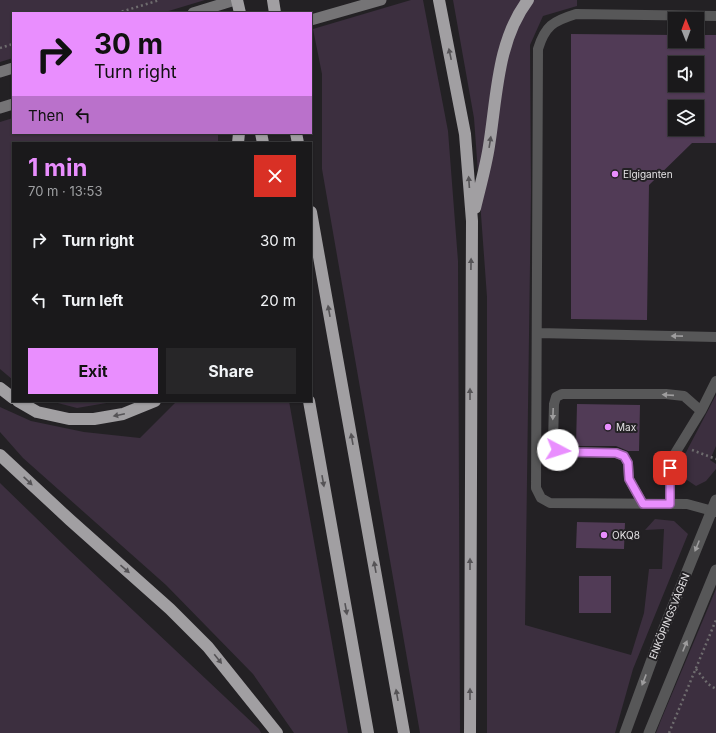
<!DOCTYPE html>
<html lang="en">
<head>
<meta charset="utf-8">
<style>
  body { margin:0; font-family:Inter,sans-serif; background:#272628; color:#f1f3f6; height:100vh; display:flex; flex-direction:column; font-size:15px; white-space:nowrap }
  * { box-sizing:border-box; margin:0 }
  p { font-size:13px; color:#9fa0a3 }
  .icon { flex:none; width:22px; height:22px; fill:none; stroke:currentColor; stroke-width:2; stroke-linecap:round; stroke-linejoin:round }
  .map { position:relative; flex:1; overflow:hidden }
  .drawer { position:absolute; left:12px; top:142px; width:300px; height:260px; display:flex; flex-direction:column; background:#1a191b; border-radius:0px; box-shadow:0 1px 3px #0004,0 0 0 1px #38383a }
  .drawer>* { flex:none }
  .guide { position:absolute; left:12px; top:12px; width:300px; height:122px; border-radius:0px; box-shadow:0 1px 3px #0004,0 0 0 1px #38383a; background:#e98efe; color:#111; overflow:hidden }
  .needle { width:26px; rotate:359deg }
  .fabs { position:absolute; left:668px; top:12px; display:grid; gap:8px }
  .fabs a { display:grid; place-items:center; width:36px; height:36px; border-radius:0px; background:#1a191b; box-shadow:0 1px 3px #0004,0 0 0 1px #38383a; font-size:20px }
  .pin { position:absolute; display:grid; place-items:center; width:34px; height:34px; color:#fff; margin:-17px; border-radius:8px; box-shadow:0 2px 6px #0006 }
  .me { position:absolute; width:44px; margin:-22px; rotate:95deg; stroke-linejoin:round; filter:drop-shadow(0 0 3px #0008) }
  .turn { display:flex; align-items:center; gap:14px; height:84px; padding:0 16px; font-size:18px }
  .turn .icon { width:52px; height:52px; stroke-width:2.5 }
  .turn b { display:block; font-size:28px; line-height:34px }
  .then { display:flex; align-items:center; height:38px; padding:0 16px; background:#0003; gap:8px; font-size:15px }
  .round { display:grid; place-items:center; flex:none; width:42px; height:42px; border-radius:0px; background:#272628 }
  .head { display:flex; align-items:center; justify-content:space-between; height:68px; padding:0 16px }
  h1 { font-size:24px; font-weight:700; line-height:30px; color:#e98efe }
  .button { display:flex; gap:8px; margin-top:auto; padding:8px 16px }
  .button a { flex:1; height:46px; border-radius:0px; background:#e98efe; color:#111; font-size:16px; font-weight:700; line-height:46px; text-align:center }
  .button a+a { background:#272628; color:#f1f3f6 }
  ul { padding:0; list-style:none }
  li { display:flex; align-items:center; gap:12px; height:60px; padding:0 16px }
  li div { flex:1 }
  li b { display:block; font-size:15px }
  li em { font-style:normal }
  .map>svg:first-child { display:block }
  .green { fill:#3c2f3f }
  .building { fill:#513b56; fill-rule:evenodd }
  .lines { fill:none; stroke-linecap:round; stroke-linejoin:round }
  .path { stroke:#6e6c6e; stroke-width:2.5; stroke-dasharray:2 3; stroke-linecap:butt }
  .service { stroke:#575758; stroke-width:10 }
  .tertiary { stroke:#575758; stroke-width:11 }
  .secondary { stroke:#757476; stroke-width:11 }
  .motorway { stroke:#a19fa2; stroke-width:12 }
  .oneway { fill:#555356 }
  .oneway2 { fill:#9e9d9e }
  .route-casing { stroke:#975ca5; stroke-width:10 }
  .route { stroke:#e98efe; stroke-width:7 }
  .poi-dot { fill:#e98efe; stroke:#232124; stroke-width:1.5 }
  .labels { text-anchor:middle; dominant-baseline:central; stroke-width:4; stroke-linejoin:round; paint-order:stroke }
  .poi-label { font-size:10px; fill:#e5e3e5; stroke:#232124; text-anchor:start }
  .street-label { font-size:10px; fill:#e5e3e5; stroke:#232124 }
</style>
</head>
<body>
<div class="map">
<svg width="716" height="733" viewBox="0 0 716 733">
  <rect width="100%" height="100%" fill="#232124"/>
  <path class="green" d="M0 0H205L162 13H13V58L0 62Z
    M411 0H423L448 131 458 261 460 733H420L322 169V74L313 29Z
    M453 0H577V6L543 16 530 45 531 191 525 625 631 655 644 613 649 569H662L664 529 645 530 655 519 674 521 688 534 633 669 615 733H487V297L474 118Z
    M13 118V133H218V143H13V380L0 369V122Z
    M716 395V446L710 460 716 464V469L706 481 696 486 684 478 682 470 683 458Z
    M50 401H118L77 408Z
    M177 401H289L348 733H294L253 674 166 585 23 458 0 432V407L31 421 84 432 140 438Z
    M0 483 67 548 259 729 261 733H0Z
    M716 589V733H656L661 720Z"/>
  <path class="building" d="M571 34 675 35V41H697V35H716V143H692L649 185 647 320 571 319ZM675 63H697V85H675ZM675 107H697V129H675Z
    M577 404 640 405 639 451H628L616 446H576Z
    M577 522 625 523 624 549 576 548Z
    M579 576H611V613H579Z"/>
  <g class="lines">
    <path class="path" d="M117 13 160 0
      M0 48 13 44
      M692 450 716 459
      M696 669 708 684 716 689
      M669 733 716 620"/>
    <path class="service" d="M716 16 576 14C553 21 545 26 538 49L536 488 541 498 550 503 687 504 716 512
      M538 333 716 337
      M643 504 629 479 628 463 624 456 616 453 564 452C558 450 555 448 553 442L554 404 556 397 562 394H666L684 396 701 411
      M670 504V468L674 455 701 411 716 381"/>
    <path class="tertiary" d="M625 733 658 643 716 500
      M649 733 716 570"/>
    <path class="secondary" d="M193 13 235 0
      M311 20 381 0
      M0 72 13 68
      M0 108 13 104"/>
    <path class="motorway" d="M237 0 240 13
      M273 0 275 13
      M439 0 465 134 472 221 470 733
      M261 133 263 143
      M296 133 298 143
      M238 143 239 133
      M475 208C480 187 486 166 489 146 497 96 497 41 528 0
      M311 212 404 733
      M0 388 13 398
      M18 401 37 412 69 419H94L123 414 155 401
      M309 401 368 733
      M0 455 70 520 170 609 208 647 277 733"/>
  </g>
  <defs><path id="oneway-solid" d="M-6-.8H1V-3.2L6.5 0L1 3.2V.8H-6Z"/></defs>
  <g class="oneway">
    <use href="#oneway-solid" transform="translate(450 54) rotate(-102)"/>
    <use href="#oneway-solid" transform="translate(490 142) rotate(-81)"/>
    <use href="#oneway-solid" transform="translate(469 182) rotate(-94)"/>
    <use href="#oneway-solid" transform="translate(471 264) rotate(-89)"/>
    <use href="#oneway-solid" transform="translate(329 311) rotate(-100)"/>
    <use href="#oneway-solid" transform="translate(470 394) rotate(-90)"/>
    <use href="#oneway-solid" transform="translate(119 415) rotate(168)"/>
    <use href="#oneway-solid" transform="translate(352 439) rotate(-100)"/>
    <use href="#oneway-solid" transform="translate(28 481) rotate(43)"/>
    <use href="#oneway-solid" transform="translate(323 481) rotate(80)"/>
    <use href="#oneway-solid" transform="translate(470 564) rotate(-90)"/>
    <use href="#oneway-solid" transform="translate(375 567) rotate(-100)"/>
    <use href="#oneway-solid" transform="translate(125 569) rotate(41)"/>
    <use href="#oneway-solid" transform="translate(346 609) rotate(80)"/>
    <use href="#oneway-solid" transform="translate(218 659) rotate(51)"/>
    <use href="#oneway-solid" transform="translate(470 694) rotate(-90)"/>
    <use href="#oneway-solid" transform="translate(397 695) rotate(-100)"/>
  </g>
  <g class="oneway2">
    <use href="#oneway-solid" transform="translate(677 336) rotate(-179)"/>
    <use href="#oneway-solid" transform="translate(668 395) rotate(-176)"/>
    <use href="#oneway-solid" transform="translate(553 414) rotate(92)"/>
    <use href="#oneway-solid" transform="translate(697 546) rotate(112)"/>
    <use href="#oneway-solid" transform="translate(685 646) rotate(-68)"/>
    <use href="#oneway-solid" transform="translate(644 680) rotate(111)"/>
  </g>
  <g class="lines">
    <defs>
      <path id="route" d="M558 450 564 452 616 453 624 456 628 463 629 479 643 504H670V468"/>
    </defs>
    <use href="#route" class="route-casing"/>
    <use href="#route" class="route"/>
  </g>
  <g class="poi-dot">
    <circle cx="615" cy="174" r="4"/>
    <circle cx="608" cy="427" r="4"/>
    <circle cx="604" cy="535" r="4"/>
  </g>
  <g class="labels">
    <g class="poi-label">
      <text x="623" y="174">Elgiganten</text>
      <text x="616" y="427">Max</text>
      <text x="612" y="535">OKQ8</text>
    </g>
    <g class="street-label">
      <text transform="translate(669 616) rotate(-68)">ENKÖPINGSVÄGEN</text>
    </g>
  </g>
</svg>
<div class="fabs">
<a><svg class="needle" viewBox="-14 -14 28 28"><path d="M0-13l5 13h-10z" fill="#e53935"/><path d="M0 13l5-13h-10z" fill="#9fa0a3"/></svg></a>
<a><svg class="icon" aria-label="sound" viewBox="0 0 24 24"><path d="M4 9h4l5-4v14l-5-4H4zM17 9q2 3 0 6"/></svg></a>
<a><svg class="icon" aria-label="layers" viewBox="0 0 24 24"><path d="M12 4l9 5-9 5-9-5zM3 14l9 5 9-5"/></svg></a>
</div>
<div class="pin" style="left:670px;top:468px;background:#d93025"><svg class="icon" aria-label="arrive" viewBox="0 0 24 24"><path d="M6 21V4h12l-3 4 3 4H6"/></svg></div>
<svg class="me" style="left:558px;top:450px" viewBox="-20 -20 40 40"><circle r="19" fill="#fff"/><path d="M0-13L10 11 0 6-10 11z" fill="#e98efe"/></svg>
<div class="guide">
<div class="turn"><svg class="icon" aria-label="right" viewBox="0 0 24 24"><path d="M7 20v-9h11M14 6l5 5-5 5"/></svg><div><b>30 m</b>Turn right</div></div>
<div class="then">Then<svg class="icon" aria-label="left" viewBox="0 0 24 24"><path d="M17 20v-9H6M10 6l-5 5 5 5"/></svg></div>
</div>
<section class="drawer">
<div class="head"><div><h1>1 min</h1><p>70 m · 13:53</p></div><a class="round" style="background:#d93025;color:#fff"><svg class="icon" aria-label="close" viewBox="0 0 24 24"><path d="M6 6l12 12M18 6L6 18"/></svg></a></div>
<ul>
<li><svg class="icon" aria-label="right" viewBox="0 0 24 24"><path d="M7 20v-9h11M14 6l5 5-5 5"/></svg><div><b>Turn right</b></div><em>30 m</em></li>
<li><svg class="icon" aria-label="left" viewBox="0 0 24 24"><path d="M17 20v-9H6M10 6l-5 5 5 5"/></svg><div><b>Turn left</b></div><em>20 m</em></li>
</ul>
<div class="button"><a>Exit</a><a>Share</a></div>
</section>
</div>
</body>
</html>
